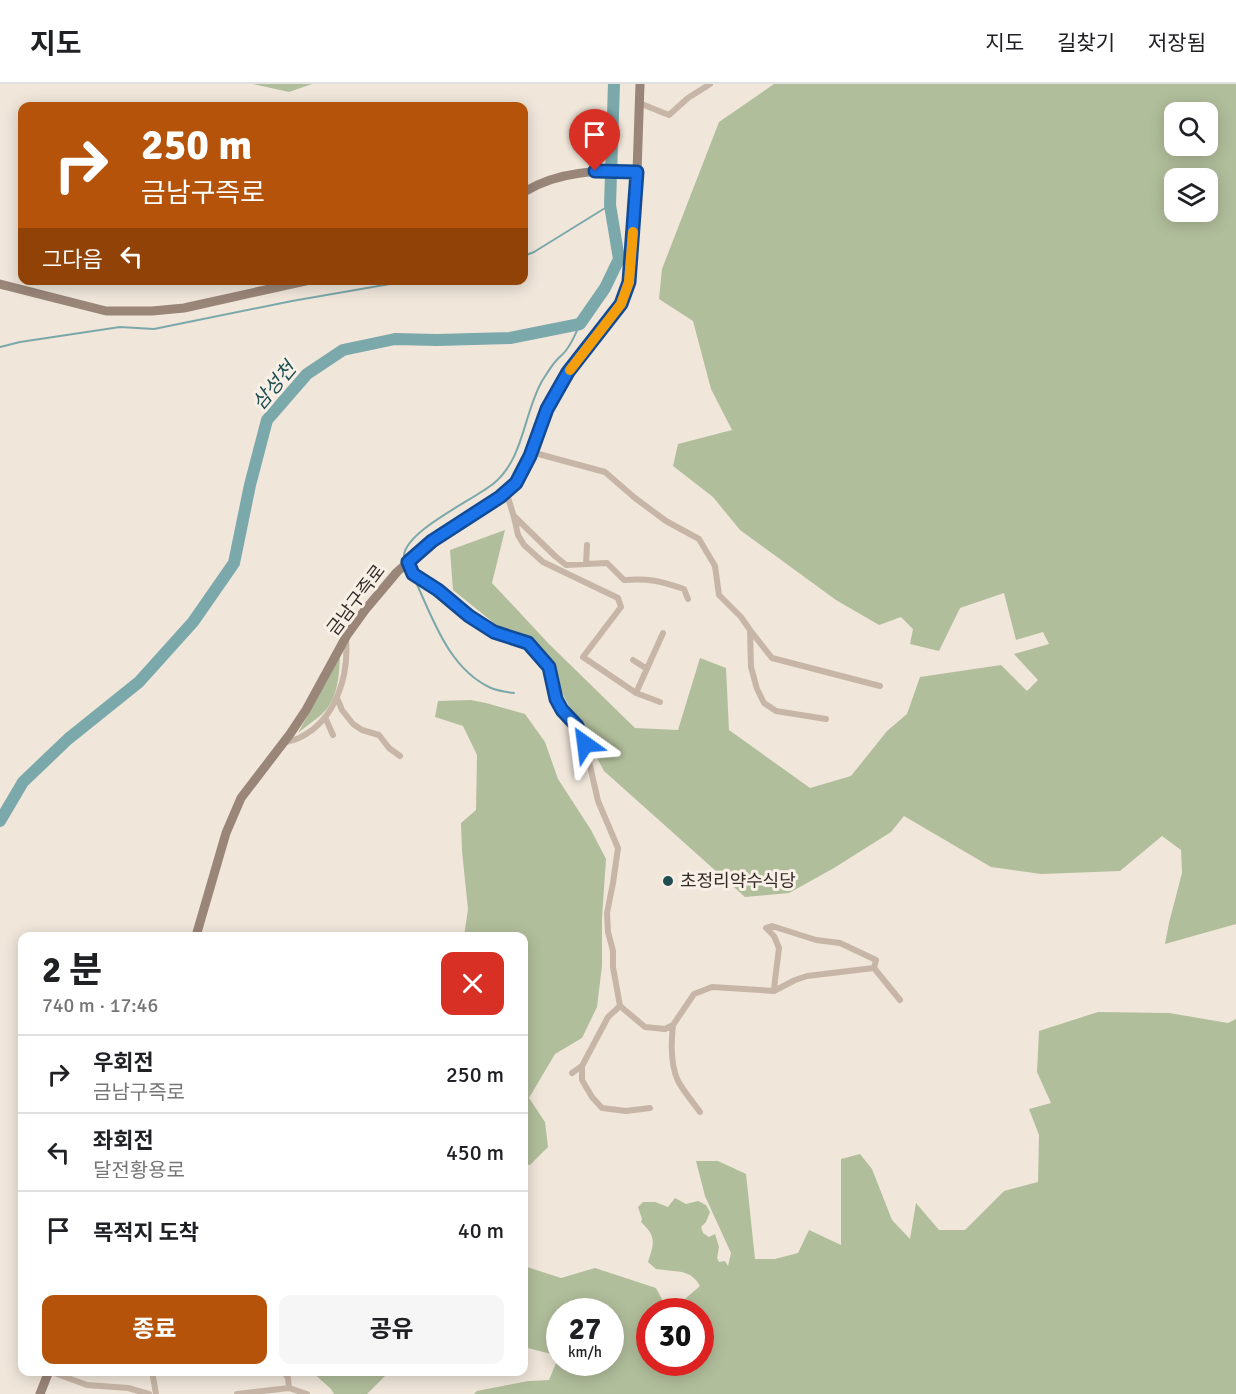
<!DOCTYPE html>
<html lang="ko">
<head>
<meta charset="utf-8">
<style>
  body { margin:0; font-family:Signika,"Noto Sans KR",sans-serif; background:#f6f6f6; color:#202124; height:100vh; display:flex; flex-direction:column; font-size:22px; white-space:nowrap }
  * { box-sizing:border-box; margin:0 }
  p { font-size:20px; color:#757577 }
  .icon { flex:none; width:33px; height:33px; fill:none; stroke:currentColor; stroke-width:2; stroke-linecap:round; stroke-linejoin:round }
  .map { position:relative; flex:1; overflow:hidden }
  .sheet { position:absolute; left:18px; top:848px; width:510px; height:444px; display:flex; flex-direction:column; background:#fff; border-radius:12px; box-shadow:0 3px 15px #0003 }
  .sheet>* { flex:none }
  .guide { position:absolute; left:18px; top:18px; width:510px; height:183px; border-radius:12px; box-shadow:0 3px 15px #0003; background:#b45309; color:#fff; overflow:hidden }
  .tools { position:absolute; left:1164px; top:18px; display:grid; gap:12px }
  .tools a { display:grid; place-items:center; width:54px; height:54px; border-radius:12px; background:#fff; box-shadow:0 3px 15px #0003; font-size:30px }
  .speed { position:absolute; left:546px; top:1214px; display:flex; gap:12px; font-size:30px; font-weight:700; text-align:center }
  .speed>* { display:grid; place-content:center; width:78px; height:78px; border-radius:50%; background:#fff; box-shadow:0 3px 15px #0003; line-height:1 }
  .speed small { font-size:15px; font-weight:400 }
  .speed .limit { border:9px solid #d22; background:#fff; color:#111 }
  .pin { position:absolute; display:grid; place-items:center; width:51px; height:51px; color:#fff; margin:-62px -26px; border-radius:50% 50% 50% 0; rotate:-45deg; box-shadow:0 0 6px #0007 }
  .pin .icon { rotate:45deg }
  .me { position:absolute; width:66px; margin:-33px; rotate:329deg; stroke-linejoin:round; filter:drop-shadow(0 0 4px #0008) }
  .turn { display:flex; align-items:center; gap:21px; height:126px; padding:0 24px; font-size:27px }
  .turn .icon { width:78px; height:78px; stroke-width:2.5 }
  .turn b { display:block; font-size:42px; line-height:51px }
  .then { display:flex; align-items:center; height:57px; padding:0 24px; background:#0003; gap:12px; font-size:22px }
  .round { display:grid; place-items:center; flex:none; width:63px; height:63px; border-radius:12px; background:#f6f6f6 }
  .head { display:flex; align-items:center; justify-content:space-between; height:102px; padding:0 24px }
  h1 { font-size:36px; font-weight:700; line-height:45px }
  .button { display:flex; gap:12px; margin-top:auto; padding:12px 24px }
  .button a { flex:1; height:69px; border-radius:12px; background:#b45309; color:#fff; font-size:24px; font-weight:700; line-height:69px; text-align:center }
  .button a+a { background:#f6f6f6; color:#202124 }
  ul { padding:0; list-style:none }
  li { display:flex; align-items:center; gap:18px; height:78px; padding:0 24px; border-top:2px solid #e0e0e0 }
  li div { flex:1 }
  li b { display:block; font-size:22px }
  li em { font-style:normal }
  header { display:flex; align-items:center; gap:36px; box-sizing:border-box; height:84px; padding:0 30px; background:#fff; border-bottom:2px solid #e0e0e0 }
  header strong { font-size:28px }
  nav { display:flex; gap:33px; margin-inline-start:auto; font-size:21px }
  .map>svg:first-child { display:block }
  .green { fill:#b1be9b; fill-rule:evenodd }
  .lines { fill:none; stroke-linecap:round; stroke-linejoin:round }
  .stream { stroke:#7ba8ab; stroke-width:2 }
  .river { stroke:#7ba8ab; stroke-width:12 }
  .minor { stroke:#c7b6a7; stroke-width:6 }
  .secondary { stroke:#9a8579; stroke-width:9 }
  .route-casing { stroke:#114b97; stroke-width:15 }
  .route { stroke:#1a73e8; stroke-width:10 }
  .slow { stroke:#f59e0b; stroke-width:10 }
  .poi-dot { fill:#1f4e52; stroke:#f8f0e6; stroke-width:2 }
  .labels { text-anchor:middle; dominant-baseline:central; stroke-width:6; stroke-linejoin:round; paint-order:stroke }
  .street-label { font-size:18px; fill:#342b27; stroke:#f8f0e6 }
  .poi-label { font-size:18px; fill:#342b27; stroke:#f8f0e6; text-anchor:start }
  .water-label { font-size:20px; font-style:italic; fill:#1f4e52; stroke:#f8f0e6 }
</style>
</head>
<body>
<header>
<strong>지도</strong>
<nav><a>지도</a><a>길찾기</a><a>저장됨</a></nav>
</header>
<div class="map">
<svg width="1236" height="1310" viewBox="0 0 1236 1310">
  <rect width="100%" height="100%" fill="#f0e6da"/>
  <path class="green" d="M253 0H312L289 8Z
    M774 0H1236V840L1165 860 1169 839 1182 789 1181 766 1162 752 1120 787 1041 790 991 783 904 732 891 748 834 784 789 809 745 813 604 687 562 609 531 569 453 506 450 466 505 446 492 499 549 560 635 644 678 646 700 574 726 584 729 646 810 704 851 692 887 647 907 630 920 593 1001 581 1027 607 1038 596 1014 570 1049 560 1043 548 1016 556 1004 509 960 524 939 567 910 560 913 545 901 533 879 541 836 516 740 446 713 413 673 382 678 360 732 346 711 305 693 237 659 215 662 185 719 38ZM1174 28H1208V62H1174ZM1174 94H1208V128H1174Z
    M340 572C339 593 338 616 321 631 314 637 305 643 298 649Z
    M471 616 486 619 525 630 545 658 558 695 591 746 606 775 602 834V882L597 923 582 954 555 970 529 1014 545 1038 548 1063 530 1081 524 1080V852H464L468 825 462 767 461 739 476 726 477 671 463 642 435 633 438 617Z
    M1098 928 1169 929 1228 939 1236 935V1310H474L477 1307 528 1297 549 1296 559 1272 524 1263V1182L561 1194 595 1184 656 1204 668 1227H650V1278H700V1227H671L700 1202 696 1196 690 1191 682 1188 656 1185 648 1178C654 1159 657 1153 641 1138L642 1135 638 1123 643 1118H655L668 1123 675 1114 686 1120 698 1117 706 1121 710 1128 706 1138 701 1143 703 1149 709 1153 715 1150 719 1163 717 1174 719 1178 725 1177 728 1182 731 1169 705 1112 696 1077H718L746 1090 755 1175H775L798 1169 809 1146 841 1161V1075L860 1070 872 1085 892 1136 910 1155 916 1119 939 1146H965L1004 1107 1038 1098 1039 1051 1029 1025 1051 1019 1037 988 1039 947ZM560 1227H610V1278H560Z
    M311 1287H390L367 1310H334L331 1305Z"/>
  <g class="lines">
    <path class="stream" d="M524 172 534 168 610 121
      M0 263 20 258 120 243 154 245 292 217 413 196
      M404 471C407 446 473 416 493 400 524 375 523 331 542 297 546 291 550 284 555 278 559 273 564 270 567 265 573 257 576 248 580 240
      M415 496C433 535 449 585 491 604 498 607 506 608 514 609"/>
    <path class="river" d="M0 737 23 698 68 655 139 598 193 538 234 479 250 401 267 336 307 290 343 266 395 255 437 256 510 254 580 240 605 204 619 175 610 121 614 0"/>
    <path class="minor" d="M639 19 669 31 688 14 710 0
      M531 368 605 388 635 414 666 437 699 455 715 482 719 511 741 533 750 546 751 583 757 605 764 619 776 627 826 635
      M506 407 514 433 518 451 524 461 543 478 618 514 621 523 583 573 636 609 660 618
      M515 433 555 472 566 481 607 479 624 496C649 494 660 497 684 505L688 515
      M408 478 413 490 438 506 469 532 494 548 528 559 549 583 556 615 562 626 577 642 585 660 598 717 618 764 613 799 607 829 608 848 613 867V883L620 922 608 933 582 982
      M586 480 587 461
      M750 546 772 574 880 602
      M633 576 647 585
      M636 609 663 549
      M337 614 342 626 353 640 362 646 379 651 389 664 400 672
      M325 633 333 651
      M283 659C289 657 296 656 301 653 336 635 349 592 346 555
      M774 907 775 896 779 864 774 852 766 844 772 842 816 856 840 859 876 876 874 884
      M620 922 645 943 665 945 673 941C671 959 670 980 678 997 684 1008 693 1018 700 1028
      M673 941 694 910 712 903 774 907 795 896 807 892 874 884 900 916
      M572 989 582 982V996L592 1013 602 1024 626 1027 650 1024
      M49 1287 87 1301 128 1304 149 1310
      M152 1287 156 1310
      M283 1287 288 1294 289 1304
      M237 1310 289 1304 307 1310"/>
    <path class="secondary" d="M524 108C558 87 598 86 637 88
      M0 200 106 227H152L184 224 310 196
      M196 852 226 749 241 714 290 650 306 626 347 551 365 526 397 488 432 457 500 413 516 399 530 372 547 325 568 288 621 220 629 198 637 88 640 0
      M40 1310 49 1287"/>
  </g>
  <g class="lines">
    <defs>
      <path id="route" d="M585 660 577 642 562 626 556 615 549 583 528 559 494 548 469 532 438 506 413 490 408 478 432 457 500 413 516 399 530 372 547 325 568 288 621 220 629 198 637 88 595 87"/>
    </defs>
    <use href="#route" class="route-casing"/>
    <use href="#route" class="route"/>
    <path class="slow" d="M570 286 621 220 629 198 633 148"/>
  </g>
  <circle class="poi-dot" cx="668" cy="797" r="6"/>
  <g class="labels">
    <g class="street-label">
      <text transform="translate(356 516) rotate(-53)">금남구즉로</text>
    </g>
    <g class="poi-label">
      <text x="680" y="797">초정리약수식당</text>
    </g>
    <g class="water-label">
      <text transform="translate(274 302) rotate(-50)">삼성천</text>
    </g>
  </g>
</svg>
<div class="tools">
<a><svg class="icon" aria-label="search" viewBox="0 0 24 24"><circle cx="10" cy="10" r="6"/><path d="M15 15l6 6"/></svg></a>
<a><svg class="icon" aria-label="layers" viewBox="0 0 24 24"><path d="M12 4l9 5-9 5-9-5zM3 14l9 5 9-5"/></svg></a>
</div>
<div class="speed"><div>27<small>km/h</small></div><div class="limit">30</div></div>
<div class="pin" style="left:595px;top:87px;background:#d93025"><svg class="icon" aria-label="arrive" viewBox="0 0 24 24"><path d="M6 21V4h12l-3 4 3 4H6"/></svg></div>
<svg class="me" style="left:585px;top:660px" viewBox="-20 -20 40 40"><path d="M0-17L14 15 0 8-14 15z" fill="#1a73e8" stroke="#fff" stroke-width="4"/></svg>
<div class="guide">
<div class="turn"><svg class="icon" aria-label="right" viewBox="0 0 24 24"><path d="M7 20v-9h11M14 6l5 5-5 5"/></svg><div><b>250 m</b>금남구즉로</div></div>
<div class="then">그다음<svg class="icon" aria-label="left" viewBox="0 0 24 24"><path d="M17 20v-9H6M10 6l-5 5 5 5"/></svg></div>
</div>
<section class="sheet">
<div class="head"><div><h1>2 분</h1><p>740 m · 17:46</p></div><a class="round" style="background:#d93025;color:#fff"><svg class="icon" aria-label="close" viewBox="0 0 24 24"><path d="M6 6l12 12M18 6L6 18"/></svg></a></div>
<ul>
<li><svg class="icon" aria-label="right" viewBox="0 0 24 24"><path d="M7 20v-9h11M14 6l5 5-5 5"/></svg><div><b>우회전</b><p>금남구즉로</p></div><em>250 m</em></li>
<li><svg class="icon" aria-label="left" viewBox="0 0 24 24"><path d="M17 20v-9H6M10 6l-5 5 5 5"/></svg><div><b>좌회전</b><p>달전황용로</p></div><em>450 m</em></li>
<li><svg class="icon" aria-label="arrive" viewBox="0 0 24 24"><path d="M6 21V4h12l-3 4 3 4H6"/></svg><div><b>목적지 도착</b></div><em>40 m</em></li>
</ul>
<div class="button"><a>종료</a><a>공유</a></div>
</section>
</div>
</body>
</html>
